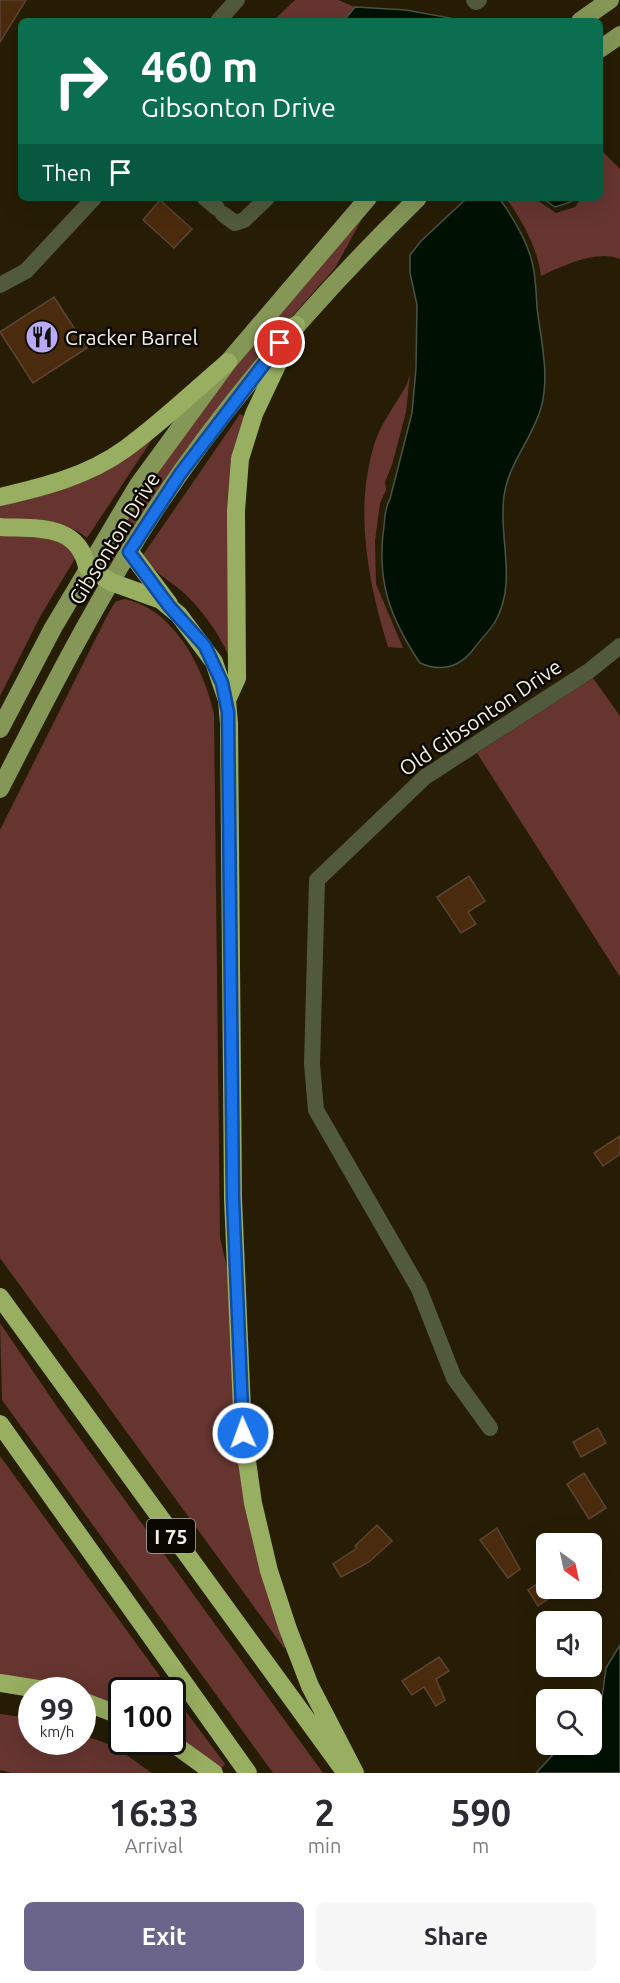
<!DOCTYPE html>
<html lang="en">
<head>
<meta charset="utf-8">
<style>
  body { margin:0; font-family:Ubuntu,sans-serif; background:#f7f7f7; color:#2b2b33; height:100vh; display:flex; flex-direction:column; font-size:22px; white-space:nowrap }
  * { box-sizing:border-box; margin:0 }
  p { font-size:20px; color:#7c7c81 }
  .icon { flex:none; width:33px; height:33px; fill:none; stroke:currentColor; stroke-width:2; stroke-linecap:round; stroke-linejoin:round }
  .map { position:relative; height:1773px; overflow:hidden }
  .panel { display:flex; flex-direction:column; background:#fff; flex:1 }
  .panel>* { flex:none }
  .top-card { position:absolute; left:18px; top:18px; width:585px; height:183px; border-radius:9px; box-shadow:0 6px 24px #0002; background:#0b6e4f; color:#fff; overflow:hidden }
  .needle { width:39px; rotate:147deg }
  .buttons { position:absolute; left:536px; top:1533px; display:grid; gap:12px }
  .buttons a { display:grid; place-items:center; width:66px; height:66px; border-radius:9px; background:#fff; box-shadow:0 6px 24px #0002; font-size:30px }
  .speed { position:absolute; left:18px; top:1677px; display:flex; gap:12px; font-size:30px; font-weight:700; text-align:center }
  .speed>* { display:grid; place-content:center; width:78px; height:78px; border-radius:50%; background:#fff; box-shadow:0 6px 24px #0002; line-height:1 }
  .speed small { font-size:15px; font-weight:400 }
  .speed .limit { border:3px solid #111; border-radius:9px; background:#fff; color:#111 }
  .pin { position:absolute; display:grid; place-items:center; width:51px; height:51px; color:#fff; margin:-26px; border:3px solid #fff; border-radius:50%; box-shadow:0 2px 6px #0007 }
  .me { position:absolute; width:66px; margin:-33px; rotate:358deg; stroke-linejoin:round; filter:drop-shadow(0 0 4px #0008) }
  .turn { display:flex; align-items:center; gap:21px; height:126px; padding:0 24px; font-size:27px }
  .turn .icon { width:78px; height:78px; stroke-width:2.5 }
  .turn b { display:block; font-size:42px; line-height:51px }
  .then { display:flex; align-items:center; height:57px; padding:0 24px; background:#0003; gap:12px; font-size:22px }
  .eta { display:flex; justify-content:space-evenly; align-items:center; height:102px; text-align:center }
  .eta b { font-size:36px; font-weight:600; line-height:42px }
  .button { display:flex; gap:12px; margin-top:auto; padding:12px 24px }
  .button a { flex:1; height:69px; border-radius:9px; background:#6b648b; color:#fff; font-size:24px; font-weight:600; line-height:69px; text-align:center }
  .button a+a { background:#f7f7f7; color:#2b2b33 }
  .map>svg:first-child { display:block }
  .green { fill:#663530 }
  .water { fill:#001104; stroke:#4a5446; stroke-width:1.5 }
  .building { fill:#4b2b0d; stroke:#5b4433; stroke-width:1.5 }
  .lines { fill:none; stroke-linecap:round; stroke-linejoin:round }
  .minor { stroke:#515a3c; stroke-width:16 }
  .major { stroke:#849757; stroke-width:18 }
  .highway { stroke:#98ae60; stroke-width:18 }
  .route-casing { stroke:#114b97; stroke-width:15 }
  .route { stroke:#1a73e8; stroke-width:10 }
  .labels { text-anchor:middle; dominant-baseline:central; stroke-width:5; stroke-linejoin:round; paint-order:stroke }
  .shield { fill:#0b0802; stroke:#b0aa9e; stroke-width:1.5 }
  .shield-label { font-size:20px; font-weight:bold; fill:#f6f0e1 }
  .poi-label { font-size:21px; fill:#f6f0e1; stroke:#0b0802; text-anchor:start }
  .street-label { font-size:21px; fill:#f6f0e1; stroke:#0b0802 }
</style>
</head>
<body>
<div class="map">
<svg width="620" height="1773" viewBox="0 0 620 1773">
  <rect width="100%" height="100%" fill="#261d04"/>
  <path class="green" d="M295 0H338L355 7 344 21H273Z
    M600 149 620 169V259C598 249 562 266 541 276 538 249 522 220 506 198H534L556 213 575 207 581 198H600Z
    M362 219 335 268 272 339 188 447 111 563 101 565 99 563C118 534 135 503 155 475 218 384 289 301 362 219Z
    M410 374 406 412 392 465 385 482 386 490 380 503 375 541 376 584 403 648 388 647C368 582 354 511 374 445 380 424 397 403 407 384Z
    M240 414 246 417 228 654C217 631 203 611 184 593 166 577 158 577 143 555Z
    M153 438 87 538C63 517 30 521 0 520V503Z
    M0 535 46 536 62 541 76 557 41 615 0 696Z
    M124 599C175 609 204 669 214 714L220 1238 236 1306 237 1403 289 1645 284 1648 0 1258V830L107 616 115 602Z
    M593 678 620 716V977L477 753Z
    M0 1323 58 1408 323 1773H273L2 1400Z
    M0 1456 170 1690H122L121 1712 83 1697 82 1690H62L0 1679Z
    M172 1693 225 1764 220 1770 173 1737Z
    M0 1714 31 1718 32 1742H82L83 1735 114 1746 152 1773H12L0 1770Z"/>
  <path class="water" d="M355 7 406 10 466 21H344Z
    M467 198H499C512 216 525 237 531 258 536 274 536 292 537 308 541 341 550 376 541 408 532 439 508 464 504 496 498 538 518 582 495 622 489 632 479 641 472 651 458 668 441 672 420 663 390 618 376 581 384 526 385 516 385 507 390 499L412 413 416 368 417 305 410 273V255L421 241Z
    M542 198H573L571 202 555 207Z
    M620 1645V1773H536L562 1745 591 1744V1715L601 1705 606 1668Z"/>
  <path class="building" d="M0 0H26L0 42Z
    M160 200 192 229 174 248 143 220Z
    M54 297 87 348 33 383 0 332Z
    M469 876 485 901 468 912 476 924 461 933 437 897Z
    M620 1136V1154L603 1166 594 1153Z
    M598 1428 606 1443 581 1457 573 1442Z
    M584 1473 606 1508 589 1519 567 1484Z
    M377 1525 392 1541 369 1562 341 1577 333 1564 357 1548 355 1546Z
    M497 1528 520 1569 508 1578 480 1540Z
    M546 1578V1588H564L538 1606 528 1590Z
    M439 1657 449 1671 436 1679 445 1700 436 1706 424 1687 412 1695 402 1681Z"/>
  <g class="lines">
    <path class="minor" d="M474 0 476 2 479 0
      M218 21 237 0
      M205 198 217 208
      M223 214 235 223 244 220 267 198
      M0 285 26 271 94 198
      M490 1428 454 1378 419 1289 316 1110 312 1064 317 880 425 777 589 671 620 646"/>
    <path class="major" d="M580 21 610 0
      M600 49 620 35
      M0 729 53 628 138 485 228 362 368 198
      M0 789C49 693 98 597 157 507 232 394 321 293 418 198"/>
    <path class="highway" d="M0 497C43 487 88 476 125 449 161 423 194 391 228 362
      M0 527C37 529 78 523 87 567L111 582 161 600 179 615 214 662 227 700 229 723 233 1199 243 1433 253 1503 269 1571 288 1629 310 1686 355 1773
      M130 552 169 604
      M227 700 237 678 236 511 240 459 254 414 296 325
      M0 1297 345 1772
      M0 1424 248 1773
      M0 1683 44 1690
      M82 1701 122 1716
      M171 1742 214 1773"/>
  </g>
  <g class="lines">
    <defs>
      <path id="route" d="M243 1433 233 1199 228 712 222 683 205 646 169 606 129 552 180 474 280 343"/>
    </defs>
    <use href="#route" class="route-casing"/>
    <use href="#route" class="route"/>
  </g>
  <defs>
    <symbol id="restaurant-disc" viewBox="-11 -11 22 22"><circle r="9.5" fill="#baaaf6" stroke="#0b0802"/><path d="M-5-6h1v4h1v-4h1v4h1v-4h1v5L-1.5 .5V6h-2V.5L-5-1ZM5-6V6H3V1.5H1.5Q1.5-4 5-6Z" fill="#111"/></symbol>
  </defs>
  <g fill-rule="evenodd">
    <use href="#restaurant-disc" x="23" y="318" width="38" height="38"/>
  </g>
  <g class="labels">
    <rect class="shield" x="147" y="1519" width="48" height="34" rx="4.5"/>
    <g class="shield-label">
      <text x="171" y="1536">I 75</text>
    </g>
    <g class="poi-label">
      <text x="65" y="337">Cracker Barrel</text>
    </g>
    <g class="street-label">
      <text transform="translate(114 538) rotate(-58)">Gibsonton Drive</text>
      <text transform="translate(480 717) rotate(-34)">Old Gibsonton Drive</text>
    </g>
  </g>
</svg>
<div class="buttons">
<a><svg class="needle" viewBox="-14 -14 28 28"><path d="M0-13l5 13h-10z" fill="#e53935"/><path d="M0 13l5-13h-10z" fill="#7c7c81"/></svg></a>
<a><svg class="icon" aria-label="sound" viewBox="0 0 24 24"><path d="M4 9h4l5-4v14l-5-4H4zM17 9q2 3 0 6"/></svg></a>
<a><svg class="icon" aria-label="search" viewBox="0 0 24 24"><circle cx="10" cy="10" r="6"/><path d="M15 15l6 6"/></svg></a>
</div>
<div class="speed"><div>99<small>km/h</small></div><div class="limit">100</div></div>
<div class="pin" style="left:280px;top:343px;background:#d93025"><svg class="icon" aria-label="arrive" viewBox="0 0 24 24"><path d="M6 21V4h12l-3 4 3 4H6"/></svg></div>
<svg class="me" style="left:243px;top:1433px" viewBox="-20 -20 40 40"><circle r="17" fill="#1a73e8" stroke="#fff" stroke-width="3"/><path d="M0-11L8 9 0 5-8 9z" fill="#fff"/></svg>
<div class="top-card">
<div class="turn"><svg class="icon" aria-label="right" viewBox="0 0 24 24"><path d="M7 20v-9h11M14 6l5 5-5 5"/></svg><div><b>460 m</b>Gibsonton Drive</div></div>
<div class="then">Then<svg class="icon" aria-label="arrive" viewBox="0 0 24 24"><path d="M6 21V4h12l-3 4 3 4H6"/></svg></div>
</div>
</div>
<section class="panel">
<div class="eta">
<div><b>16:33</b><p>Arrival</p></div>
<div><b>2</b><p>min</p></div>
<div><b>590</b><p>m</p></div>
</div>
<div class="button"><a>Exit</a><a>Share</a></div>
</section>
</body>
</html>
